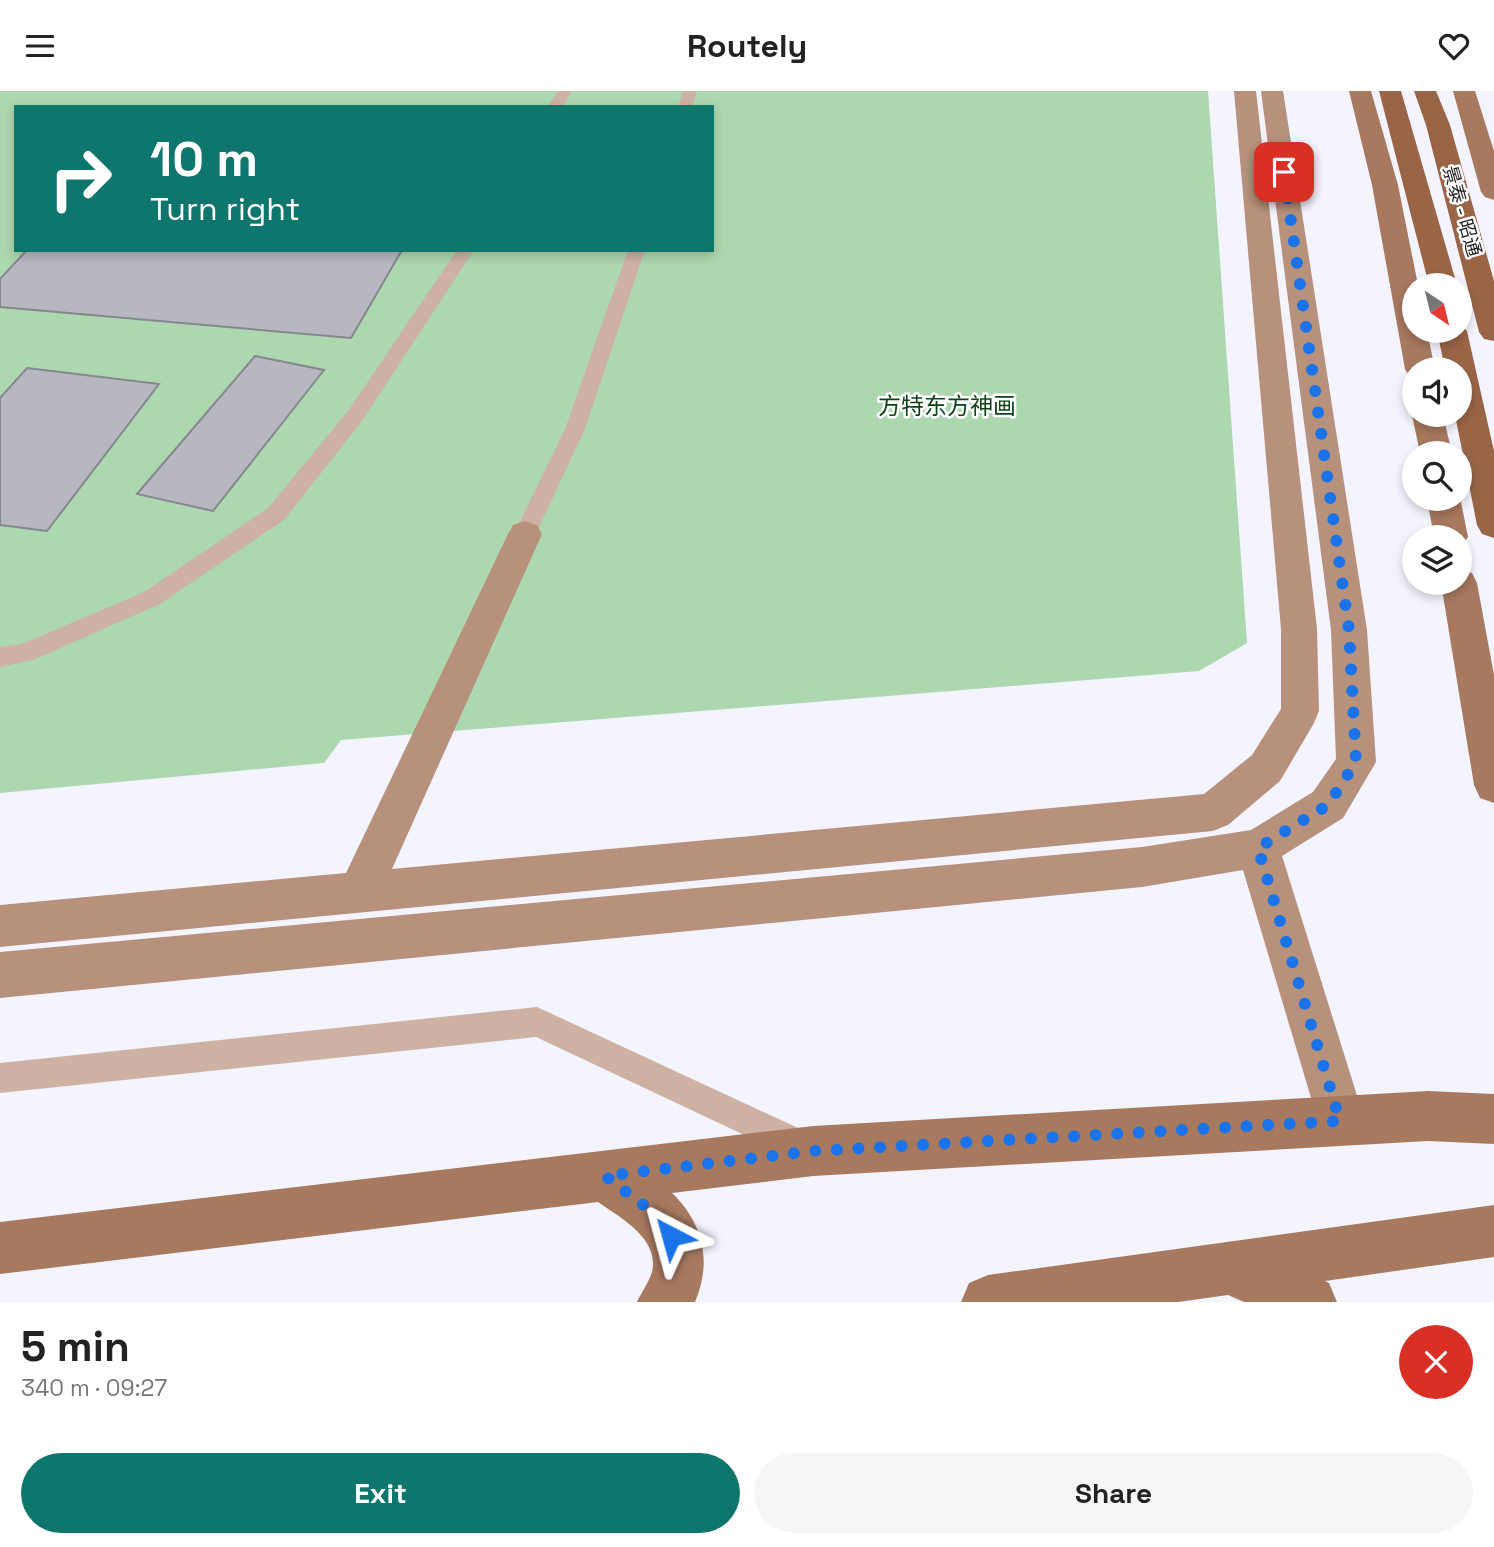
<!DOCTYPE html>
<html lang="en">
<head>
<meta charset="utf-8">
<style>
  body { margin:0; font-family:"Space Grotesk","Noto Sans SC",sans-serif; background:#f6f6f6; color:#222; height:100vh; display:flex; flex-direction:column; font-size:26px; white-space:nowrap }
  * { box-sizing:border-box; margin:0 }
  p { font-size:23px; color:#767676 }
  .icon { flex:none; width:38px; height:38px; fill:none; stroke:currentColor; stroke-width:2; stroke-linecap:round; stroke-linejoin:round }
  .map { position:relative; height:1211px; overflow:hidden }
  .sheet { display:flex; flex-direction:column; background:#fff; flex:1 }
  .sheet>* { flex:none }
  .top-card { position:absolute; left:14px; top:14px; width:700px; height:147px; border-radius:0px; box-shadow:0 4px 10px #0003; background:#0f766e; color:#fff; overflow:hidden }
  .needle { width:46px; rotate:145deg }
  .buttons { position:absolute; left:1402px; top:182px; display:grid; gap:14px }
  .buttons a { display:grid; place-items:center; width:70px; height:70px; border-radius:50%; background:#fff; box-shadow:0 4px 10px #0003; font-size:35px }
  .pin { position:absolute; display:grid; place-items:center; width:60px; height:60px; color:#fff; margin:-30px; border-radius:14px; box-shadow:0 4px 10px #0006 }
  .me { position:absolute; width:77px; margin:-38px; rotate:321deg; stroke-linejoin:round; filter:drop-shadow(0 0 5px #0008) }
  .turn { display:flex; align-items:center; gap:24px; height:147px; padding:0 21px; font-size:32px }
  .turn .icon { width:91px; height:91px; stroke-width:2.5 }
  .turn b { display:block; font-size:49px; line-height:60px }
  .round { display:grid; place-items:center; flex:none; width:74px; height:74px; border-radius:37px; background:#f6f6f6 }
  .overview { display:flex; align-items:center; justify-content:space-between; height:119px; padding:0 21px }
  h1 { font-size:42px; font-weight:600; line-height:52px }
  .button { display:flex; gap:14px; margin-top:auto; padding:14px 21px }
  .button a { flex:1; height:80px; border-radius:42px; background:#0f766e; color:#fff; font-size:28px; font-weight:600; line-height:80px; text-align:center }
  .button a+a { background:#f6f6f6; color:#222 }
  header { display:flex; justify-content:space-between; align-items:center; height:91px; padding:0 21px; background:#fff; font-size:32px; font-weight:600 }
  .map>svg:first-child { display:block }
  .green { fill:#add7af; fill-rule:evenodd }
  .building { fill:#b7b7c0; stroke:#86878f; stroke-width:2 }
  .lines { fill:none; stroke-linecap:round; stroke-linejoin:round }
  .lane { fill:#cdb2a4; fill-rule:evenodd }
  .secondary { fill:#b7917c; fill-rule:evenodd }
  .primary { fill:#a7795f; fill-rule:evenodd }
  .highway { fill:#996546; fill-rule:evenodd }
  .route { stroke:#1a73e8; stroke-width:12; stroke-dasharray:0 21.6 }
  .labels { text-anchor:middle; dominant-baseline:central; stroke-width:5; stroke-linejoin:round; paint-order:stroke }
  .far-street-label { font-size:19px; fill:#212124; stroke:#fff }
  .park-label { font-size:23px; fill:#0e4217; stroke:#fff }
</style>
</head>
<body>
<header><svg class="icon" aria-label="menu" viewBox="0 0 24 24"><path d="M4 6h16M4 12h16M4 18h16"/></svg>Routely<svg class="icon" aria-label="heart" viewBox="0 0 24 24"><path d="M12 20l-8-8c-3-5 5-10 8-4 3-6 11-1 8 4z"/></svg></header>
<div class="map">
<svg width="1494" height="1211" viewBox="0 0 1494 1211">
  <rect width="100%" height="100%" fill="#f4f4fe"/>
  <path class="green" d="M0 0H1208L1247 552 1199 580 341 649 324 672 0 702ZM16 16H712V159H16Z"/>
  <path class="building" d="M27 159H402L351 247 0 216V188Z
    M255 265 324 279 213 420 137 403Z
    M27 277 159 293 47 440 0 434V307Z"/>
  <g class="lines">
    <path class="lane" d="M558 0H572L562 16H547Z
      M683 0H697L692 16H678Z
      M457 159H474L362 330 284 429 160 513 33 569 0 576V556L22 553 144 501 268 417 348 320Z
      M628 159H645L585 338 533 449 525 451 517 449 514 443 565 338Z
      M537 916 811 1043 816 1054 811 1065 800 1070 789 1065 536 946 0 1002V972Z"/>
    <path class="secondary" d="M1234 0H1256L1317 538 1319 620 1314 632 1280 690 1228 734 1213 740 0 856V814L346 782 508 443 513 434 525 430 537 434 542 443 392 778 1204 703 1252 664 1281 618V538Z
      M1261 0H1283L1367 539 1376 671 1343 727 1282 765 1365 1030 1357 1047 1340 1055 1323 1047 1243 779 1142 796 0 907V861L1142 756 1251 739 1313 701 1336 668 1331 539Z"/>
    <path class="primary" d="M1349 0H1371L1398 94 1418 194H1414V240H1427L1435 278H1414V286L1409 285 1405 278 1372 94Z
      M1453 0H1475L1494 60V109L1485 106 1481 101Z
      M1414 321V324H1443L1452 362H1420L1412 324Z
      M1460 406 1468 446 1460 456V446H1434L1427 408Z
      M1460 478 1472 482 1477 492 1494 584V712L1480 707 1474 694 1441 492H1460Z
      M1428 1000 1494 1003V1053L1428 1050 813 1085 672 1102C704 1133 712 1171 695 1211H637C641 1202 649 1191 652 1181 660 1148 621 1127 598 1111L0 1183V1131L813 1035Z
      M1494 1114V1166L1325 1190 1329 1192 1337 1211H1244L1228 1204 1178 1211H961L969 1192 988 1184Z"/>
    <path class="highway" d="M1379 0H1401L1457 194H1429Z
      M1414 0H1436L1450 34 1494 190V250L1484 248 1479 241 1426 34Z
      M1460 233 1467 240 1494 360V447L1482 443 1477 434 1455 324H1460V278H1445L1437 240H1460Z"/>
  </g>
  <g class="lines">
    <path class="route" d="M671 1145 661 1127 605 1085 813 1060 1340 1030 1258 757 1328 714 1356 671 1349 539 1284 81"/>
  </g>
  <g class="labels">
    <g class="far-street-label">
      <text transform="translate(1462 120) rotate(74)">景泰 - 昭通</text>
    </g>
    <g class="park-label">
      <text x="947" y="315">方特东方神画</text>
    </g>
  </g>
</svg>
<div class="buttons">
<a><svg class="needle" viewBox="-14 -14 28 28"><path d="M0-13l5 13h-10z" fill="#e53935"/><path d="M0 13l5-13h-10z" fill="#767676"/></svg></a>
<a><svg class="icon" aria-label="sound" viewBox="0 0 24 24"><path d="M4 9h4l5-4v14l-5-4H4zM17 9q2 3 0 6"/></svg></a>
<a><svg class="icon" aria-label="search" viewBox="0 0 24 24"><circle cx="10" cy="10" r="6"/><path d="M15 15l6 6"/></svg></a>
<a><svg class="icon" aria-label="layers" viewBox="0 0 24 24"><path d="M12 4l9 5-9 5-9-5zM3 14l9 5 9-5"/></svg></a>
</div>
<div class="pin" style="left:1284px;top:81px;background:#d93025"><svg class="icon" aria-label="arrive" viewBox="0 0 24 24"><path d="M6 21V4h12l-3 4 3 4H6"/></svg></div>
<svg class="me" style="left:671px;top:1145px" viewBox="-20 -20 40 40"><path d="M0-17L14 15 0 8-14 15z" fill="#1a73e8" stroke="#fff" stroke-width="4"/></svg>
<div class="top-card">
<div class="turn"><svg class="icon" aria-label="right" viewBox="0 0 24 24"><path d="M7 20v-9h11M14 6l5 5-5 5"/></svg><div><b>10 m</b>Turn right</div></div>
</div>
</div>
<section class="sheet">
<div class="overview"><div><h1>5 min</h1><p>340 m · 09:27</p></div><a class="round" style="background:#d93025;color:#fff"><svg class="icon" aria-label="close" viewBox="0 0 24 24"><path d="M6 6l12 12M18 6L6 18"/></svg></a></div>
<div class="button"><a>Exit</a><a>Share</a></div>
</section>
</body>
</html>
